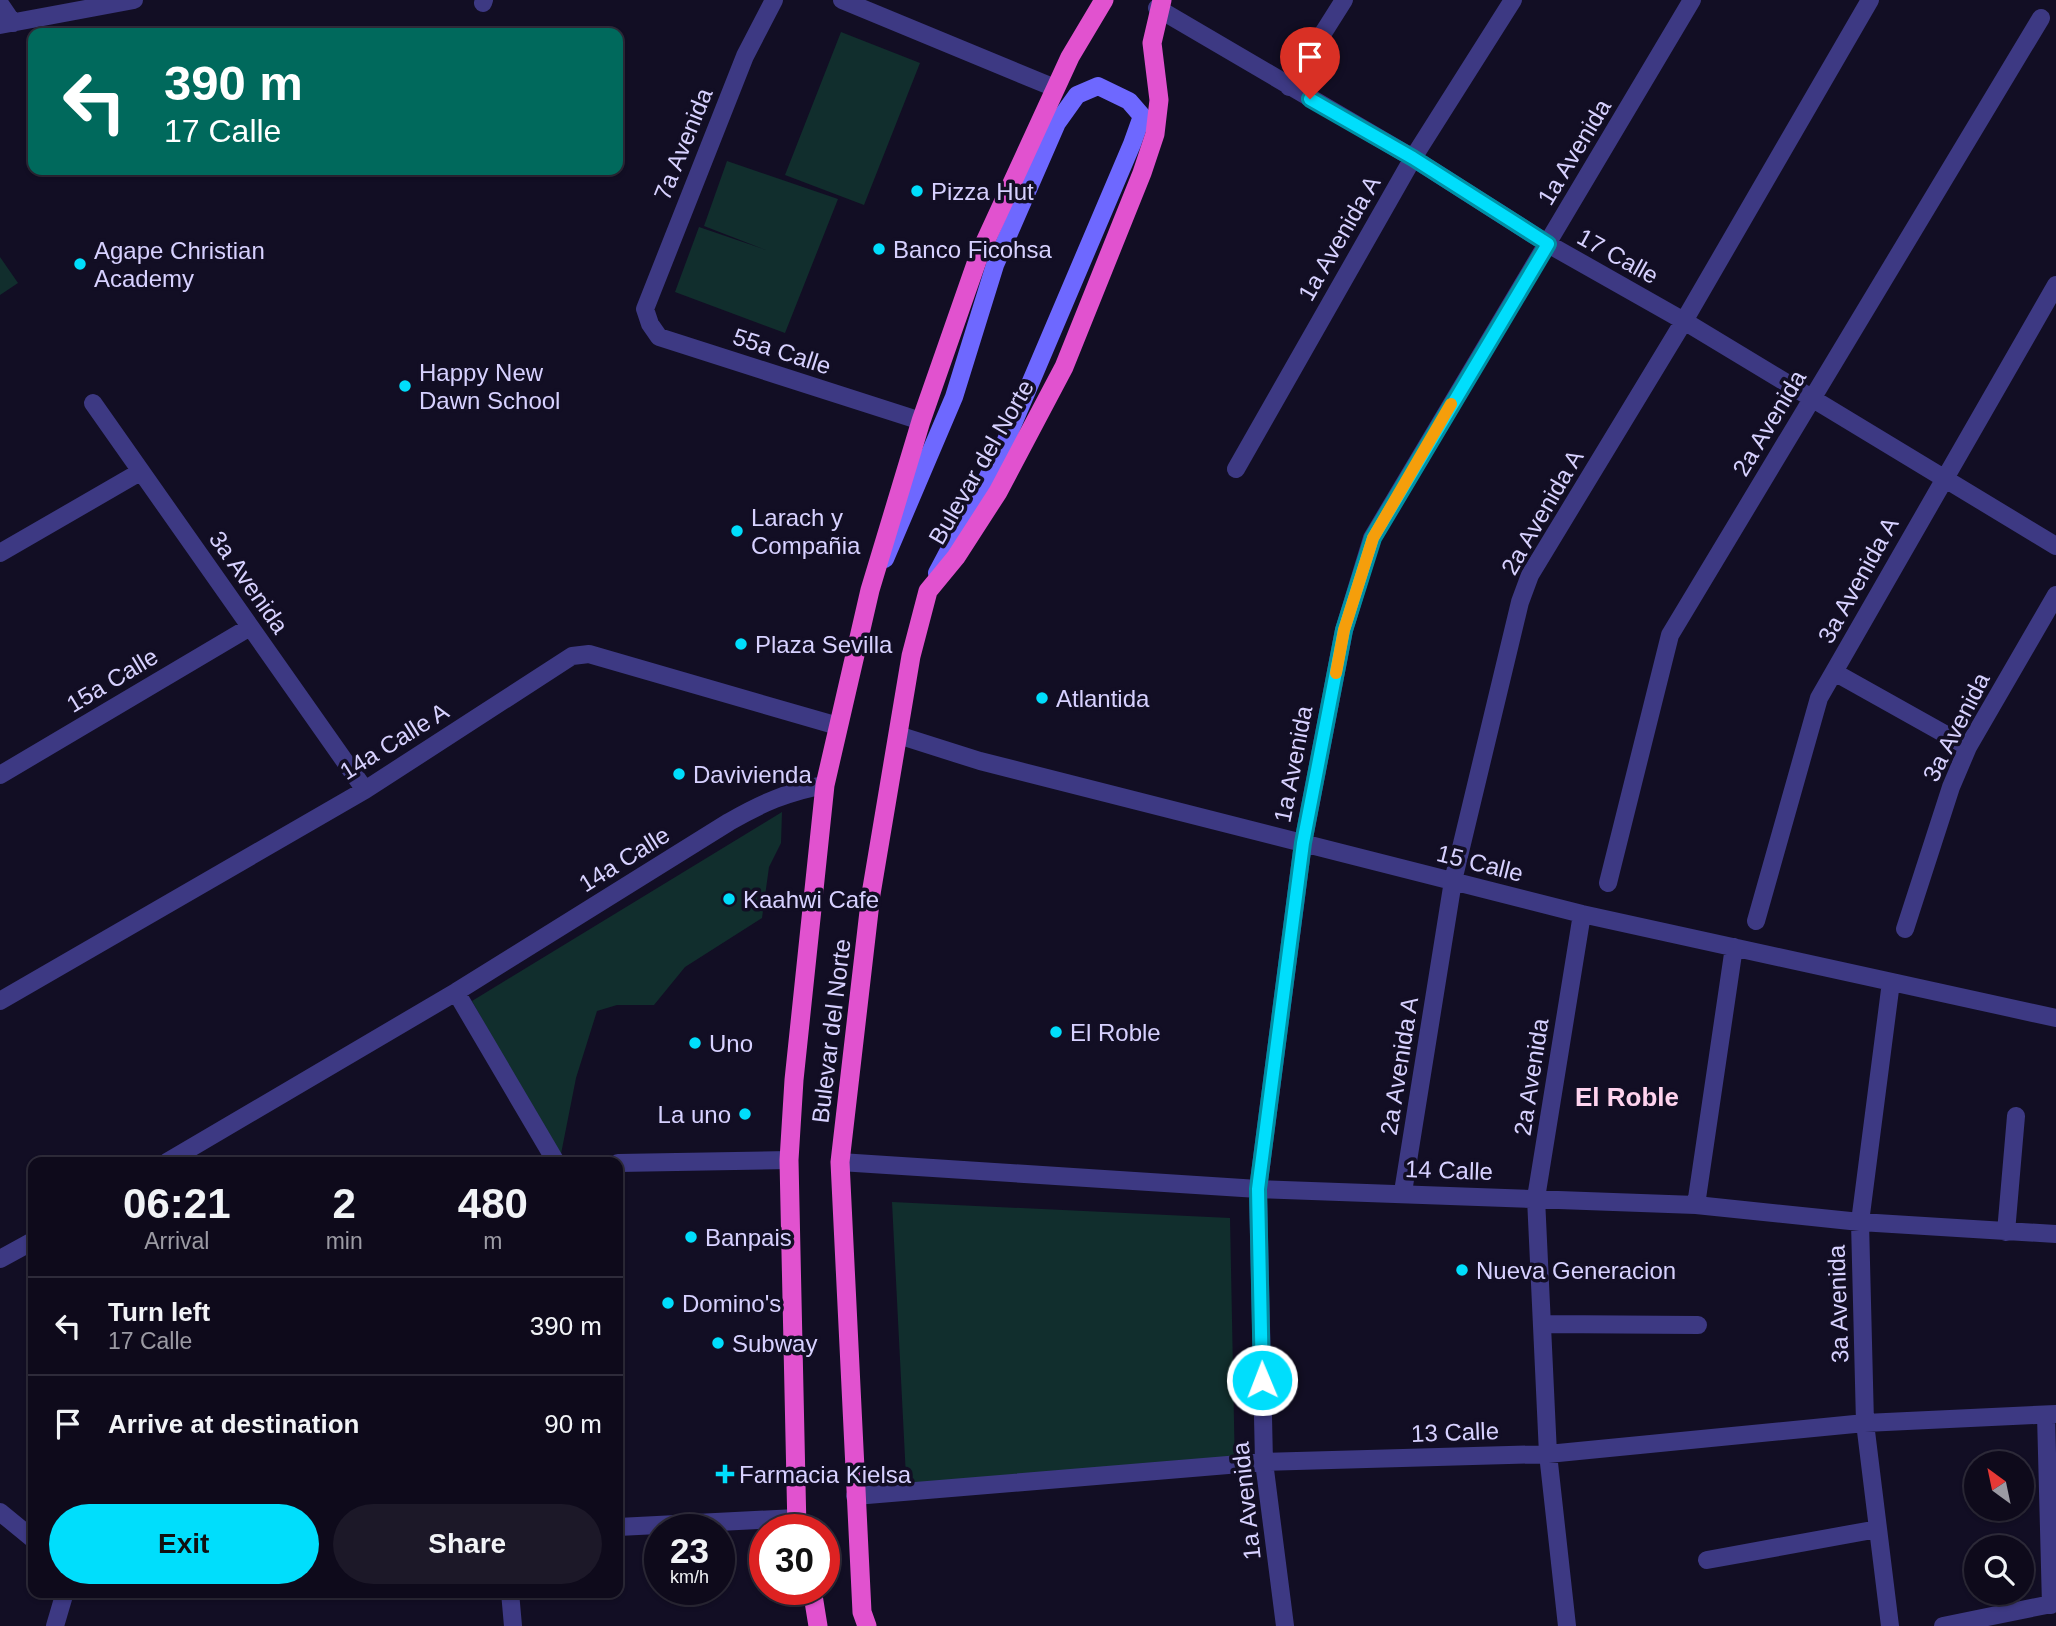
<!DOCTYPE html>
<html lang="en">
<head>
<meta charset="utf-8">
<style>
  body { margin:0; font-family:Helvetica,sans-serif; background:#1c1828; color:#f1f3f6; height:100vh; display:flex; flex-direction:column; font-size:26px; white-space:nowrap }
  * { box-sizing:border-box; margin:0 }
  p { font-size:23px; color:#9b9aa3 }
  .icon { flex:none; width:38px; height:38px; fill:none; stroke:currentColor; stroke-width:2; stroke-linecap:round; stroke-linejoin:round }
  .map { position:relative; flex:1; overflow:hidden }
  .side { position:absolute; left:28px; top:1157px; width:595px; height:441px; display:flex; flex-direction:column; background:#0e0a1b; border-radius:14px; box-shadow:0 2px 5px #0004,0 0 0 2px #2e2b3a }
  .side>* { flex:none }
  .banner { position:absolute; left:28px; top:28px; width:595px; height:147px; border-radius:14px; box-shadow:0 2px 5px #0004,0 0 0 2px #2e2b3a; background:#00695c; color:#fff; overflow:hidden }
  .needle { width:46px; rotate:327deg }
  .tools { position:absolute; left:1964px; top:1451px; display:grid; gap:14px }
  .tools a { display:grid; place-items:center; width:70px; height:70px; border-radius:50%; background:#0e0a1b; box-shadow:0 2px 5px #0004,0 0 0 2px #2e2b3a; font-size:35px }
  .speed { position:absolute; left:644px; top:1514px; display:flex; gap:14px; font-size:35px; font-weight:700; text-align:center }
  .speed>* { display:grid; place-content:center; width:91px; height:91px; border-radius:50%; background:#0e0a1b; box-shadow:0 2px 5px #0004,0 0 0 2px #2e2b3a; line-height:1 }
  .speed small { font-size:18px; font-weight:400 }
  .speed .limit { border:10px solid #d22; background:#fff; color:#111 }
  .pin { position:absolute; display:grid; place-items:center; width:60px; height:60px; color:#fff; margin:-72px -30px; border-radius:50% 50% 50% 0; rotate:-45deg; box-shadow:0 0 7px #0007 }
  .pin .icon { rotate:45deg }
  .me { position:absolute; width:77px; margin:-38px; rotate:359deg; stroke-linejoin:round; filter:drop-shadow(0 0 5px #0008) }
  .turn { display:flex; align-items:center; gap:24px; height:147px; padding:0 21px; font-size:32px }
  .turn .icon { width:91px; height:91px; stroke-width:2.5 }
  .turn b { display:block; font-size:49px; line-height:60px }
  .eta { display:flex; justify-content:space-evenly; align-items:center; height:119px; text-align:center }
  .eta b { font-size:42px; font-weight:700; line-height:49px }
  .action { display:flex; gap:14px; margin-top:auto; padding:14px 21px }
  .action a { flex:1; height:80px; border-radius:42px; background:#00defc; color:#111; font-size:28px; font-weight:700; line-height:80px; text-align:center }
  .action a+a { background:#1c1828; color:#f1f3f6 }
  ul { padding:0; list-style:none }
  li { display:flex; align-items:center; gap:21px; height:98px; padding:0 21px; border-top:2px solid #2e2b3a }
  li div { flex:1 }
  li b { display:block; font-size:26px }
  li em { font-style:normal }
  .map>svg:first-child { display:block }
  .green { fill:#112e2d }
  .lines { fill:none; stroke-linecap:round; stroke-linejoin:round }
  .minor { stroke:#3d3983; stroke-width:18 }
  .secondary { stroke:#6e68ff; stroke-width:18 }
  .trunk { stroke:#e152cf; stroke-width:19 }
  .route-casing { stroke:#0090a4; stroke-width:18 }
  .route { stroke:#00defc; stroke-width:12 }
  .slow { stroke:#f59e0b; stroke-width:12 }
  .poi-dot { fill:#00defc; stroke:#120e24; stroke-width:2.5 }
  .labels { text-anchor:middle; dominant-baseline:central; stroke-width:7; stroke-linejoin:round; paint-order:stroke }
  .street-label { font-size:24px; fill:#d7d1ff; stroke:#120e24 }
  .poi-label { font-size:24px; fill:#d7d1ff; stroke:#120e24; text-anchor:start }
  .neighbourhood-label { font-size:26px; font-weight:bold; fill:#ffd3ee; stroke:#120e24 }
</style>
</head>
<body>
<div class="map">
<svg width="2056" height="1626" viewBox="0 0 2056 1626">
  <rect width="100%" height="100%" fill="#120e24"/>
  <path class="green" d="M841 32 920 63 864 205 785 175Z
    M727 161 838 199 785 333 675 292 699 227 766 250 704 226Z
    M0 257 18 283 0 295Z
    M782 812 781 843 769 867 762 918 685 967 654 1005H617L597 1011 576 1078 560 1159 472 1001Z
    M892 1202 1230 1218 1235 1472 907 1497Z"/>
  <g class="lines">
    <path class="minor" d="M774 0 745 56 645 309 650 324 659 337 921 421
      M842 0 1055 88
      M483 3 484 0
      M0 4 13 23
      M1157 8 1413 158 1548 244 1684 321 2056 546
      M0 25 134 0
      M1289 87 1344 0
      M93 403 365 790
      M1236 469 1413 158 1513 0
      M0 553 140 472
      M1834 672 1968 747
      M898 735 980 761 1582 914 2056 1018
      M0 775 250 627
      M1608 883 1670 635 2041 18
      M1756 921 1819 698 2056 285
      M1905 929 1951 787 1968 747 2056 595
      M456 992 556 1162
      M0 1001 365 790 572 656 589 654 838 726
      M167 1162 456 992 729 822C760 804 789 791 825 785
      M840 1162 1258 1189 1696 1205 1860 1222 2056 1234
      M618 1163 789 1160
      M1403 1192 1453 881 1520 602 1530 575 1684 321 1870 0
      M1696 1205 1734 947
      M2006 1232 2016 1116
      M0 1259 33 1241
      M1544 1324 1698 1325
      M2046 1415 2051 1605
      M855 1496 1264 1462 1548 1454 1865 1423 2056 1414
      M0 1512 33 1539
      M618 1527 796 1518
      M1707 1560 1878 1529
      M510 1592 513 1626
      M55 1626 65 1592
      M1285 1626 1264 1462 1258 1189 1303 843 1344 630 1372 538 1692 0
      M1567 1626 1548 1454 1536 1198 1582 914
      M1890 1626 1865 1423 1860 1222 1891 982
      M1943 1626 2056 1603"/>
    <path class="secondary" d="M885 559 954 397 995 265 1057 123 1077 95 1098 86 1129 101 1142 116 1132 144 1001 452 937 573"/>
    <path class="trunk" d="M797 1530 789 1160 794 1080 825 785 870 590 921 421 979 255 1070 57 1104 0
      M812 1589 818 1626
      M867 1626 862 1612 840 1162 871 894 911 656 928 591 956 557 998 492 1064 367 1142 173 1155 134 1159 100 1152 43 1162 0"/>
  </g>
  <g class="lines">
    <defs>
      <path id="route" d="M1262 1380 1258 1189 1303 843 1344 630 1373 538 1548 244 1413 158 1310 99"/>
    </defs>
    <use href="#route" class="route-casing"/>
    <use href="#route" class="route"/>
    <path class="slow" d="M1336 673 1344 630 1373 538 1451 404"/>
  </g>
  <g class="poi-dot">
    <circle cx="917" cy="191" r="7"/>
    <circle cx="879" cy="249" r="7"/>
    <circle cx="80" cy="264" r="7"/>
    <circle cx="405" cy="386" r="7"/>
    <circle cx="737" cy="531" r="7"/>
    <circle cx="741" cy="644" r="7"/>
    <circle cx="1042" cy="698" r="7"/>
    <circle cx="679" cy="774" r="7"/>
    <circle cx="729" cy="899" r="7"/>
    <circle cx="1056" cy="1032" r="7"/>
    <circle cx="695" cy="1043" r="7"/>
    <circle cx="745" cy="1114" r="7"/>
    <circle cx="691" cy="1237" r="7"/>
    <circle cx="1462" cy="1270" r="7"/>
    <circle cx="668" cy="1303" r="7"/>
    <circle cx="718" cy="1343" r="7"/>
    <path d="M721.5 1463.5h7v7h7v7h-7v7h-7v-7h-7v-7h7z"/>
  </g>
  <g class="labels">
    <g class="street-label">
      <text transform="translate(683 144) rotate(-68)">7a Avenida</text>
      <text transform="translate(1574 152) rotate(-59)">1a Avenida</text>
      <text transform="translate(1339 238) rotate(-60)">1a Avenida A</text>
      <text transform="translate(1618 256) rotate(29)">17 Calle</text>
      <text transform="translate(782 351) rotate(18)">55a Calle</text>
      <text transform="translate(1769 423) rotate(-59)">2a Avenida</text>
      <text transform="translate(981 462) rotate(-60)">Bulevar del Norte</text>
      <text transform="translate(1542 512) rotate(-60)">2a Avenida A</text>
      <text transform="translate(1858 580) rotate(-61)">3a Avenida A</text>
      <text transform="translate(249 582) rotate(55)">3a Avenida</text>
      <text transform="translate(112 680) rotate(-31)">15a Calle</text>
      <text transform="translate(1956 727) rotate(-63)">3a Avenida</text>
      <text transform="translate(394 741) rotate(-32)">14a Calle A</text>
      <text transform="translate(1293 764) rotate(-79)">1a Avenida</text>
      <text transform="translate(624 859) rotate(-32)">14a Calle</text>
      <text transform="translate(1480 863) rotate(14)">15 Calle</text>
      <text transform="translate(831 1031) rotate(-83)">Bulevar del Norte</text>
      <text transform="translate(1399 1066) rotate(-81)">2a Avenida A</text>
      <text transform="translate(1531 1077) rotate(-81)">2a Avenida</text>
      <text transform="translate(1449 1170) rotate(2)">14 Calle</text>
      <text transform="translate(1838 1304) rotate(-92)">3a Avenida</text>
      <text transform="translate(1455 1432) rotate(-2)">13 Calle</text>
      <text transform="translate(1246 1501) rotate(-96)">1a Avenida</text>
    </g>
    <g class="poi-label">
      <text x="931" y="191">Pizza Hut</text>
      <text x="893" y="249">Banco Ficohsa</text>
      <text x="94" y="250">Agape Christian<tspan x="94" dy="28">Academy</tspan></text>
      <text x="419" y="372">Happy New<tspan x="419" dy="28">Dawn School</tspan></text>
      <text x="751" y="517">Larach y<tspan x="751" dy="28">Compañia</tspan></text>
      <text x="755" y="644">Plaza Sevilla</text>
      <text x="1056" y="698">Atlantida</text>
      <text x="693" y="774">Davivienda</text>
      <text x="743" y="899">Kaahwi Cafe</text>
      <text x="1070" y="1032">El Roble</text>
      <text x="709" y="1043">Uno</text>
      <text x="731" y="1114" text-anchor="end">La uno</text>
      <text x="705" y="1237">Banpais</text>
      <text x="1476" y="1270">Nueva Generacion</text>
      <text x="682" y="1303">Domino's</text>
      <text x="732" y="1343">Subway</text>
      <text x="739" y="1474">Farmacia Kielsa</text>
    </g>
    <g class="neighbourhood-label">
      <text x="1627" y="1097">El Roble</text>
    </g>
  </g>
</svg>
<div class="tools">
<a><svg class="needle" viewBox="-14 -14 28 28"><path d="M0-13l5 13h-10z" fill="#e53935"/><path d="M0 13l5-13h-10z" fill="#9b9aa3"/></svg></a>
<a><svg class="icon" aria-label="search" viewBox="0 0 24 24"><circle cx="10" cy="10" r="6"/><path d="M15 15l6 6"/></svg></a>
</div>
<div class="speed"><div>23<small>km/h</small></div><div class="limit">30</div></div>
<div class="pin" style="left:1310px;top:99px;background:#d93025"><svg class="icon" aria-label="arrive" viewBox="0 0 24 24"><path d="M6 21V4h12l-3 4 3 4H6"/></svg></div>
<svg class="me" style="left:1262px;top:1380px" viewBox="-20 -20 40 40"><circle r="17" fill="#00defc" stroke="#fff" stroke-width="3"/><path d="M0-11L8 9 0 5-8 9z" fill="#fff"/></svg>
<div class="banner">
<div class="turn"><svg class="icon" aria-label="left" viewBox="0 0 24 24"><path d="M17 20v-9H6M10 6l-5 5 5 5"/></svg><div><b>390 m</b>17 Calle</div></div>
</div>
<section class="side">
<div class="eta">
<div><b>06:21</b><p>Arrival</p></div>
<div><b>2</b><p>min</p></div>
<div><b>480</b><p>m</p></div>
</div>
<ul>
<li><svg class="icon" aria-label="left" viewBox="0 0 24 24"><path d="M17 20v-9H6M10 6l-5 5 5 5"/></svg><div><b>Turn left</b><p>17 Calle</p></div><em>390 m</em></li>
<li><svg class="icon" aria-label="arrive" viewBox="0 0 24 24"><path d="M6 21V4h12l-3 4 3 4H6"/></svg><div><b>Arrive at destination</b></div><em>90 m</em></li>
</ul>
<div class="action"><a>Exit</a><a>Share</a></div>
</section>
</div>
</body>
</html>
